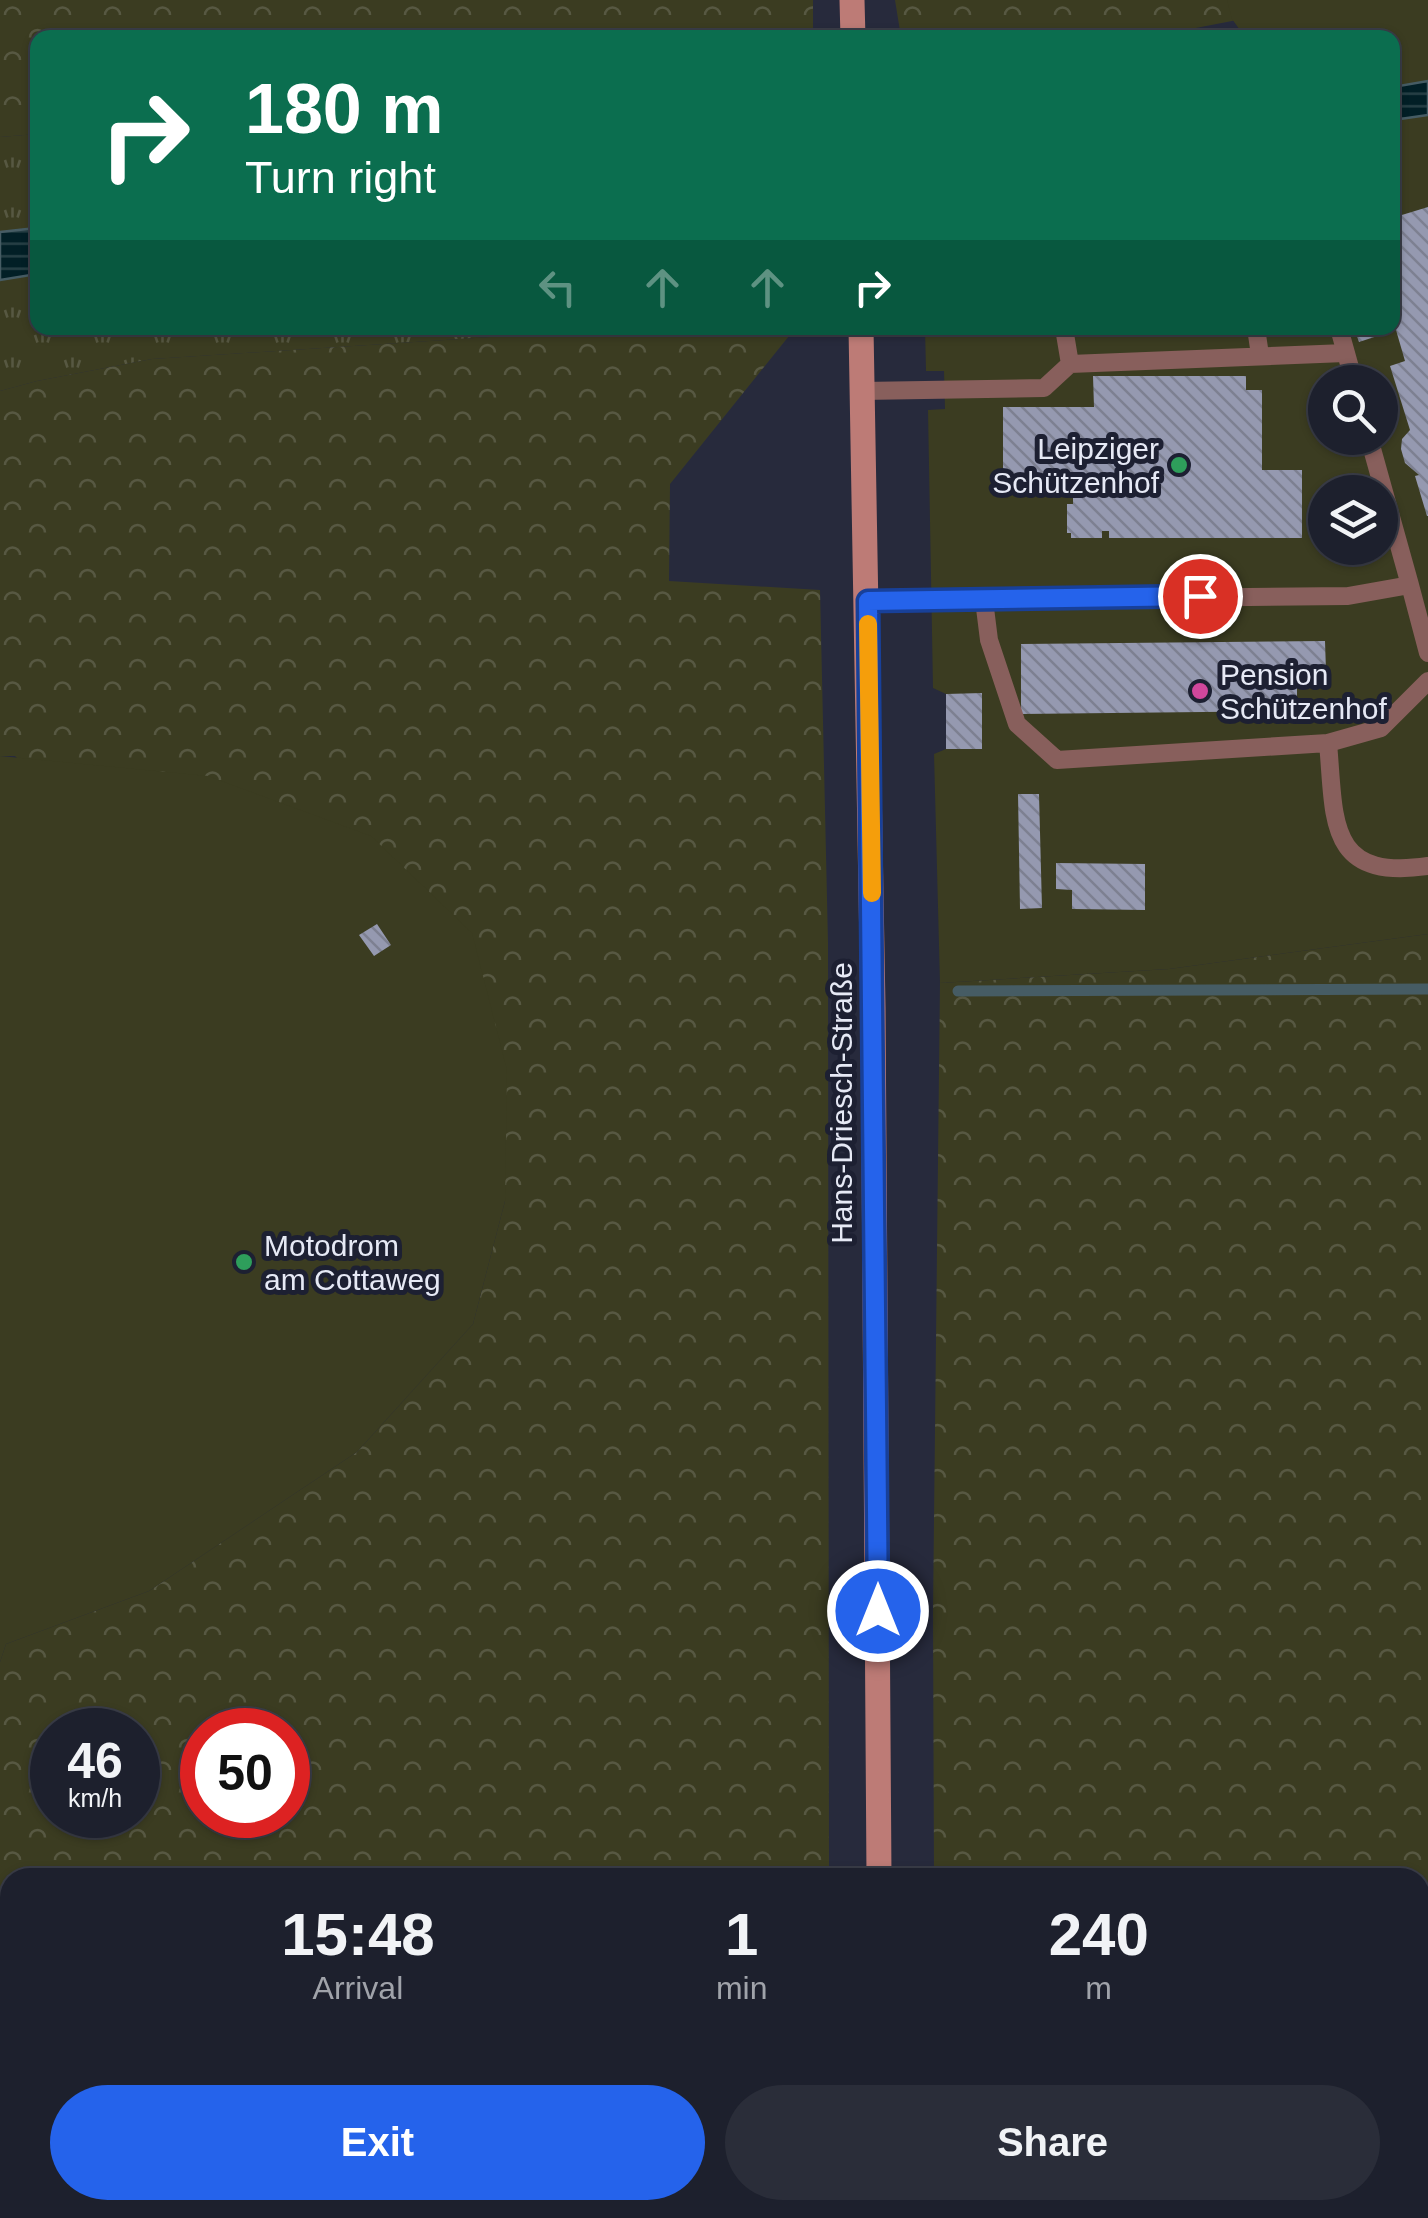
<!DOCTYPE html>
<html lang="en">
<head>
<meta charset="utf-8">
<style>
  body { margin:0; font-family:Helvetica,sans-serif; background:#2a2d39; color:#f1f3f6; height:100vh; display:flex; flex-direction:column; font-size:38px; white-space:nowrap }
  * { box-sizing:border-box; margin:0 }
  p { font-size:32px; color:#a0a3aa }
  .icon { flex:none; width:55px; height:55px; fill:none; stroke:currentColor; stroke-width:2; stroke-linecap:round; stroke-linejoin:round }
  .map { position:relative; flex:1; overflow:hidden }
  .sheet { position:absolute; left:0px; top:1868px; width:1430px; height:352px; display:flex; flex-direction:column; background:#1d202d; border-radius:30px 30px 0 0; box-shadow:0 2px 8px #0004,0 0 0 2px #3b3e49 }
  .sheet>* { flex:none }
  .hud { position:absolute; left:30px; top:30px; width:1370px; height:305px; border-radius:20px; box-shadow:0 2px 8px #0004,0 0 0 2px #3b3e49; background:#0b6e4f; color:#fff; overflow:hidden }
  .controls { position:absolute; left:1308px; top:365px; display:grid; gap:20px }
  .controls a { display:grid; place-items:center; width:90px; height:90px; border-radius:50%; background:#1d202d; box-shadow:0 2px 8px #0004,0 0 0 2px #3b3e49; font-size:50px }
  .speed { position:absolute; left:30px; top:1708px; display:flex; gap:20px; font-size:50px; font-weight:700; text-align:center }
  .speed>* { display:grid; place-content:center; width:130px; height:130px; border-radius:50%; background:#1d202d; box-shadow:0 2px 8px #0004,0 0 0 2px #3b3e49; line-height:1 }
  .speed small { font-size:25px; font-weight:400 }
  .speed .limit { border:15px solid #d22; background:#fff; color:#111 }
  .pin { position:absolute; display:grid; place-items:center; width:85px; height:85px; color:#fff; margin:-42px; border:5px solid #fff; border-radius:50%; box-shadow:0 2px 10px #0007 }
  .me { position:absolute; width:110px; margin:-55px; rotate:0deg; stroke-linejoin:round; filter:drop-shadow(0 0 8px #0008) }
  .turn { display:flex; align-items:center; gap:35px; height:210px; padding:0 50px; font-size:45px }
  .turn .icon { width:130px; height:130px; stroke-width:2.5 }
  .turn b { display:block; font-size:70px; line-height:85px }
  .lanes { display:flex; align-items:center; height:95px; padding:0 50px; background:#0003; justify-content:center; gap:50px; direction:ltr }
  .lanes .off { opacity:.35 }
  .eta { display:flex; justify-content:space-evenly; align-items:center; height:170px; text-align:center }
  .eta b { font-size:60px; font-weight:700; line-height:70px }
  .cta { display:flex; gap:20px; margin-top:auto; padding:20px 50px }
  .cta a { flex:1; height:115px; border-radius:60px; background:#2563eb; color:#fff; font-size:40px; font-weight:700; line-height:115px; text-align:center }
  .cta a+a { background:#2a2d39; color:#f1f3f6 }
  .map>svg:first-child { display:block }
  .grass { fill:url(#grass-tufts) }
  .forest { fill:url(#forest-crowns); fill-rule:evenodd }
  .garden { fill:#3b3c21; fill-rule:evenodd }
  .water { fill:url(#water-rules); stroke:#465c64; stroke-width:2.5 }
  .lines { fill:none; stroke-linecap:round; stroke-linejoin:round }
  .stream { stroke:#465c64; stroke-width:11 }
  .building { fill:url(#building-back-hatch) }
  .service { stroke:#885f5c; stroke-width:18 }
  .tertiary { stroke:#885f5c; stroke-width:25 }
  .secondary { stroke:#bd7b76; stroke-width:25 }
  .route-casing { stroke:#184099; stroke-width:25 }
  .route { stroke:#2563eb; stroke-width:18 }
  .slow { stroke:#f59e0b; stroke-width:18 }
  .leisure-dot { fill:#2e9e5b; stroke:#1d2032; stroke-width:4 }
  .hotel-dot { fill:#d1479c; stroke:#1d2032; stroke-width:4 }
  .labels { text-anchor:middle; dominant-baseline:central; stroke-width:10; stroke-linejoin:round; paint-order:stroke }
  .poi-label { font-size:30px; fill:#e6e9f5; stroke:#1d2032; text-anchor:start }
  .street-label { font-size:30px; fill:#e6e9f5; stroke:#1d2032 }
</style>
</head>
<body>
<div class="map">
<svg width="1428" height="2218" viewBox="0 0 1428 2218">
  <defs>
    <pattern id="grass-tufts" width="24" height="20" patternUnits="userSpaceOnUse" patternTransform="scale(2.5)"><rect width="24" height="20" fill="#3b3c21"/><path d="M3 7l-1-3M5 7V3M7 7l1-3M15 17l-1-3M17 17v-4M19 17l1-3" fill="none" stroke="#575842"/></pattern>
    <pattern id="forest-crowns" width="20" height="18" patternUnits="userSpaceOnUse" patternTransform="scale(2.5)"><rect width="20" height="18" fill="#3b3c21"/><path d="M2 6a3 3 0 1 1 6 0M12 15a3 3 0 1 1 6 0" fill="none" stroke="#575842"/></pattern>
    <pattern id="water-rules" width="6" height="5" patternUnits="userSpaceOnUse" patternTransform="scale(2.5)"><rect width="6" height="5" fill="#021f26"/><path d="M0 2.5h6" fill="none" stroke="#274046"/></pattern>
    <pattern id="building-back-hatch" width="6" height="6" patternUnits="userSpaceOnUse" patternTransform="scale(2.5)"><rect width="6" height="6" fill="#9599b0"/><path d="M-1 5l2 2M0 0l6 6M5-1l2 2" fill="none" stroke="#7d8091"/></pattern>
  </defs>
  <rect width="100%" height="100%" fill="#272a3c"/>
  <path class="grass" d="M37 134V228L0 232V137Z
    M37 274 38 328H630L152 359 37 381 0 391V280Z"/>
  <path class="forest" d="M0 0H813V37L38 38 37 134 0 137Z
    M895 0H1340L1144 38 901 37Z
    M630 328H774L789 336 670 484 669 581 820 590 828 943 829 1877 10 1878V2210H831L833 2218H0V1662L6 1644 149 1591 357 1452 473 1324 505 1201 15 756H0V391L37 381 152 359ZM52 1730H138V1815H52ZM202 1730H288V1815H202Z
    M1428 934V2218H941L939 2210H1420V1878H934L933 1611 940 983 1169 969Z"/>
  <path class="garden" d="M1227 0H1428V934L1169 969 940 983 934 754 946 749V694L933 688 928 410 945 409 944 371H926L925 328H1392V38L1245 37 1232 19ZM1325 382H1380V438H1325ZM1325 492H1380V548H1325Z
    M0 756 208 776 371 836 472 933 507 1070 505 1201 473 1324 357 1452 149 1591 6 1644 0 1662Z"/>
  <path class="water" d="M1428 81V115L1393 120V87Z
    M37 228V274L0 280V232Z"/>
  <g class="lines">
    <path class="stream" d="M958 991 1428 989"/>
  </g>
  <path class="building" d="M1428 207V516H1427L1415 476 1419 475 1405 463 1401 449 1402 439 1410 430 1390 366 1405 361 1396 330 1359 342 1354 328H1392V218Z
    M1093 376H1246V390H1262V470H1302V538H1109V531H1102V538H1071V533H1067V504H1073V495H1003V407H1094Z
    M1325 641 1326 671H1297V711L1021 714V644Z
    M982 693V749H946V694Z
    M1018 794H1039L1042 908 1020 909Z
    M1056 863 1145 864V910L1072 909V890L1056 889Z
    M377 924 391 945 374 956 359 935Z"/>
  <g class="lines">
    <path class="service" d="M1256 328 1260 355
      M1339 328 1354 382
      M1070 364 1345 353
      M862 391 1044 388 1070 364 1064 328
      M1410 585 1428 653
      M984 600 989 640 1017 724 1057 760 1328 743 1381 728 1428 681
      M868 601 1348 596 1410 585 1369 438
      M1328 743C1335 819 1326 881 1428 866"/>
    <path class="tertiary" d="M282 2218 312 2210"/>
    <path class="secondary" d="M852 0 853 38
      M861 328 873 1007 879 1878
      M891 2210 892 2218"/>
  </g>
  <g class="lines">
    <defs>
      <path id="route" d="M878 1611 868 601 1200 596"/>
    </defs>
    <use href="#route" class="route-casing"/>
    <use href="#route" class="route"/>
    <path class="slow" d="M868 624 872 893"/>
  </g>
  <g class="leisure-dot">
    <circle cx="1179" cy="465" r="10"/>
    <circle cx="244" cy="1262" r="10"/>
  </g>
  <circle class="hotel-dot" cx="1200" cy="691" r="10"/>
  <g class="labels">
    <g class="poi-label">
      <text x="1159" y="448" text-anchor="end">Leipziger<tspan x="1159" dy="34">Schützenhof</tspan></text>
      <text x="1220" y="674">Pension<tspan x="1220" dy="34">Schützenhof</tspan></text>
      <text x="264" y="1245">Motodrom<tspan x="264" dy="34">am Cottaweg</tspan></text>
    </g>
    <g class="street-label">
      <text transform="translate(841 1103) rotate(-90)">Hans-Driesch-Straße</text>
    </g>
  </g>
</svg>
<div class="controls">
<a><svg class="icon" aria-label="search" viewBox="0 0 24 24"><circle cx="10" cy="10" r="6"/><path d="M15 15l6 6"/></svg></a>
<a><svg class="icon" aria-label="layers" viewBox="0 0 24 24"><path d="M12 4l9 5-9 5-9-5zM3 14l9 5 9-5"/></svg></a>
</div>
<div class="speed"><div>46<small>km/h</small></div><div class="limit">50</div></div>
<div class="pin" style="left:1200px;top:596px;background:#d93025"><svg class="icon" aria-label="arrive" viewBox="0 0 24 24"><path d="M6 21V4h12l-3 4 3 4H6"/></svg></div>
<svg class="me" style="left:878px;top:1611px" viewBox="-20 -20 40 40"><circle r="17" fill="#2563eb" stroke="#fff" stroke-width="3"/><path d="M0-11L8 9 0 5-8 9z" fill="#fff"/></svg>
<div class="hud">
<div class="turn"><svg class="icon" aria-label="right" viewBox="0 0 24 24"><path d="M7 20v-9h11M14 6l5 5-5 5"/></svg><div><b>180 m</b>Turn right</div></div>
<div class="lanes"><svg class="icon off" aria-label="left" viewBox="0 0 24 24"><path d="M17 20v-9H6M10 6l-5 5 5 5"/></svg><svg class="icon off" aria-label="ahead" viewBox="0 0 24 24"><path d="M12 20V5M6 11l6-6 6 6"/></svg><svg class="icon off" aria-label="ahead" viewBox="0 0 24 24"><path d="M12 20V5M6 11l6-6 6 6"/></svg><svg class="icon" aria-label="right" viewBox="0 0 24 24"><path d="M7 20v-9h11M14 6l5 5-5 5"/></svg></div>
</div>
<section class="sheet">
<div class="eta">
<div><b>15:48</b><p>Arrival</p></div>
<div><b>1</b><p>min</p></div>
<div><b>240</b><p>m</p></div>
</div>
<div class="cta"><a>Exit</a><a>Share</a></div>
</section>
</div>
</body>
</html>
